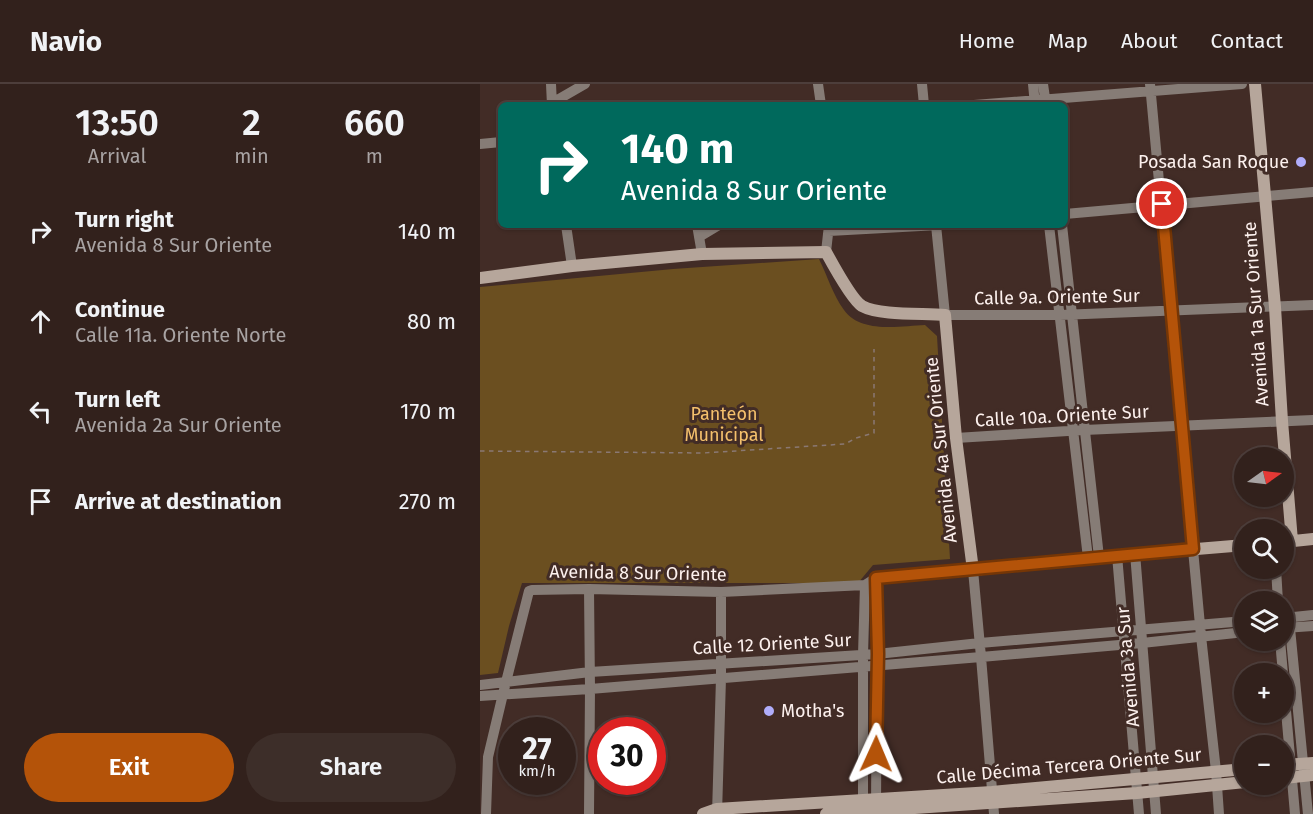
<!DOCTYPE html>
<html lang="en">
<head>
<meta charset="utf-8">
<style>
  body { margin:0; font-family:"Fira Sans",sans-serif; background:#3d2e29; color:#f1f3f6; height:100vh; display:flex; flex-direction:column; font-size:22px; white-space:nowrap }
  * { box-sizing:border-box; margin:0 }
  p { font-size:20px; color:#a8a3a3 }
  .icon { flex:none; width:33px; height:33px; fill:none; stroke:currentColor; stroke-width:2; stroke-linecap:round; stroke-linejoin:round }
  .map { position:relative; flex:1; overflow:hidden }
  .drawer { display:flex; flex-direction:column; background:#32211c; width:480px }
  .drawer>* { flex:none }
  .banner { position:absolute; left:18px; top:18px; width:570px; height:126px; border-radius:9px; box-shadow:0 2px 4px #0004,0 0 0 2px #4d3e3b; background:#00695c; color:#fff; overflow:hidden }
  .needle { width:39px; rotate:76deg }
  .fabs { position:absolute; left:754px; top:363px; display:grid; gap:12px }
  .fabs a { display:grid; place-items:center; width:60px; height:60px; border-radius:50%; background:#32211c; box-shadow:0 2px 4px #0004,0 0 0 2px #4d3e3b; font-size:30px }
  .speed { position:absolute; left:18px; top:633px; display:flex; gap:12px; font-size:30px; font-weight:700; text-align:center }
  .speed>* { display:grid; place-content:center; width:78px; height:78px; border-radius:50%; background:#32211c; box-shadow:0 2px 4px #0004,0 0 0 2px #4d3e3b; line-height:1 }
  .speed small { font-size:15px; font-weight:400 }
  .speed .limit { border:9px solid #d22; background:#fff; color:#111 }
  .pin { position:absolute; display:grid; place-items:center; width:51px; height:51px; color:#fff; margin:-26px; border:3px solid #fff; border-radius:50%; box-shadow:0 2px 6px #0007 }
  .me { position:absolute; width:66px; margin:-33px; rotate:1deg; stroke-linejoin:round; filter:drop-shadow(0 0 4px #0008) }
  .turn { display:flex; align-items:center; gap:21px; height:126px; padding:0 24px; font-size:27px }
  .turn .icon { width:78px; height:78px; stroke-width:2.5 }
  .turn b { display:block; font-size:42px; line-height:51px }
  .eta { display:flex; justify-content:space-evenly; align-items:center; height:102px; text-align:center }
  .eta b { font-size:36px; font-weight:600; line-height:42px }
  .action { display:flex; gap:12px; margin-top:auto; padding:12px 24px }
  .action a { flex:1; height:69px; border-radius:36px; background:#b45309; color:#fff; font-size:24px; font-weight:600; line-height:69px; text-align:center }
  .action a+a { background:#3d2e29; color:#f1f3f6 }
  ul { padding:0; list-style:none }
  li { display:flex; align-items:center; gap:18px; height:90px; padding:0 24px }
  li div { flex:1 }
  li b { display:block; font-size:22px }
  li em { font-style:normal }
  header { display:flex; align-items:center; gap:36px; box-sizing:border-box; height:84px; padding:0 30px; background:#32211c; border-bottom:2px solid #4d3e3b }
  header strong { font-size:28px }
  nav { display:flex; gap:33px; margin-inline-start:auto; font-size:21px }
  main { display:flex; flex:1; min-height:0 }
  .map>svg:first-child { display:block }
  .green { fill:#6b4f20 }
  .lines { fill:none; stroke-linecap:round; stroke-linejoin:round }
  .path { stroke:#8a7873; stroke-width:1.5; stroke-dasharray:4.5 4.5; stroke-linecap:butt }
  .street { stroke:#867c76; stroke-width:10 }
  .secondary { stroke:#b6a69b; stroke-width:12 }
  .route-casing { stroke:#753606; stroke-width:15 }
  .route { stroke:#b45309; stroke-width:10 }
  .poi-dot { fill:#b0adfa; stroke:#422c26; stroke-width:2 }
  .labels { text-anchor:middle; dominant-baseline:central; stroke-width:6; stroke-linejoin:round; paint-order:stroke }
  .poi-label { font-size:18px; fill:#fdf1ee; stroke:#422c26; text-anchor:end }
  .street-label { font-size:18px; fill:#fdf1ee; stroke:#422c26 }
  .park-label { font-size:18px; fill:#f5c06c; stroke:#422c26 }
</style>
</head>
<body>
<header>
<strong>Navio</strong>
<nav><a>Home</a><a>Map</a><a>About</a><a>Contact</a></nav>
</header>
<main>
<section class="drawer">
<div class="eta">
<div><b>13:50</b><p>Arrival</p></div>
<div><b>2</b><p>min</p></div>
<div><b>660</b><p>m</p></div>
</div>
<ul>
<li><svg class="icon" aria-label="right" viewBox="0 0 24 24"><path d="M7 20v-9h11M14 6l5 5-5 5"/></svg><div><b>Turn right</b><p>Avenida 8 Sur Oriente</p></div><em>140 m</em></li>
<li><svg class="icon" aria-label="ahead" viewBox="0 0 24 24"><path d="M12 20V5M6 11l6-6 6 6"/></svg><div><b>Continue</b><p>Calle 11a. Oriente Norte</p></div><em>80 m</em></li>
<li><svg class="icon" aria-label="left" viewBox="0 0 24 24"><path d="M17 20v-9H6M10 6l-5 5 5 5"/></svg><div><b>Turn left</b><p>Avenida 2a Sur Oriente</p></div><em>170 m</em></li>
<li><svg class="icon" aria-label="arrive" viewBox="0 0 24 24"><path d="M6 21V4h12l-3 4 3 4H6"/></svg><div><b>Arrive at destination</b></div><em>270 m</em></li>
</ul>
<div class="action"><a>Exit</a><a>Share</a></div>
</section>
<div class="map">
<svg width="833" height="730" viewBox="0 0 833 730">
  <rect width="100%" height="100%" fill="#422c26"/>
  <path class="green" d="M339 175C347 191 353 211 364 226 381 250 421 242 445 241L457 252 470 475 393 481 378 499H42L29 542 18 589 0 591V203L193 185Z"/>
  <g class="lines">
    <path class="path" d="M0 367 223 369 365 360 376 354 394 349V265"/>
    <path class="street" d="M71 0 72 21
      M338 0 341 21
      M442 0 444 21
      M553 0 555 21
      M563 0 566 21
      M670 0 721 552 736 687 739 730
      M72 19 105 0
      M494 21 762 0
      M0 60 21 58
      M585 130 833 108
      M86 141 92 182
      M217 141 222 170
      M456 141 465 231H580L833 221
      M569 141 608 474
      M582 141 619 473
      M349 147 459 141
      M219 153 239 141
      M346 168 349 141
      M476 354 604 346 833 336
      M655 469 676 730
      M637 471 659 730
      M796 484 798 518
      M109 505 110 605 109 730
      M804 534 833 531
      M809 534 828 730
      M804 544 833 542
      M800 556 803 590
      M0 601 110 588 397 570 500 559 765 537
      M804 604 815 730
      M0 612 110 605 501 573 662 559 765 548
      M383 723V571L385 501
      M396 724 397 570 396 494
      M6 730 8 673 23 610 49 507 52 506 109 505 241 508 385 501 396 494 401 492 493 486 501 573 514 730
      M237 730 241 594V508"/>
    <path class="secondary" d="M775 0 795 223 802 337 812 457
      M0 194 92 182 222 170 346 168C352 179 372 216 382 222 400 232 444 229 465 231L476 354 493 486 608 474 765 461
      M804 458 833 455
      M804 681 833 679
      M804 694 833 691
      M223 730 237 725 512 708 765 685
      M346 730 657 709 765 698"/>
  </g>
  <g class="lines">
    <defs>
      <path id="route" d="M396 670 398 570 396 494 713 465 682 120"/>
    </defs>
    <use href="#route" class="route-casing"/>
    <use href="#route" class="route"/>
  </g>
  <g class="poi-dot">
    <circle cx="821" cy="78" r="6"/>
    <circle cx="289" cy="627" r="6"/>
  </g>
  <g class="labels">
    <g class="poi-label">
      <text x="809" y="78">Posada San Roque</text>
      <text x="301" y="627" text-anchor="start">Motha's</text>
    </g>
    <g class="street-label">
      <text transform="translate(577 213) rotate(-1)">Calle 9a. Oriente Sur</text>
      <text transform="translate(776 230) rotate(-94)">Avenida 1a Sur Oriente</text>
      <text transform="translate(582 332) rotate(-3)">Calle 10a. Oriente Sur</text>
      <text transform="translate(461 366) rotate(-96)">Avenida 4a Sur Oriente</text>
      <text transform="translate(158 489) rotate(1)">Avenida 8 Sur Oriente</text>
      <text transform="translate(292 560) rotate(-3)">Calle 12 Oriente Sur</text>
      <text transform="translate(648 583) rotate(-95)">Avenida 3a Sur</text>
      <text transform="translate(589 682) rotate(-5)">Calle Décima Tercera Oriente Sur</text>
    </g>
    <g class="park-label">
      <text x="244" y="330">Panteón<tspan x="244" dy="21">Municipal</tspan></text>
    </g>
  </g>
</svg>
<div class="fabs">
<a><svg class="needle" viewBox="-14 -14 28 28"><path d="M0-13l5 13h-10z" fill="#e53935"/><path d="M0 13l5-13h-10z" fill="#a8a3a3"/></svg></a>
<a><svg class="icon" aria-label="search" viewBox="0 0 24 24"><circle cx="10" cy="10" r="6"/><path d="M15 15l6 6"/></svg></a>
<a><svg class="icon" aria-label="layers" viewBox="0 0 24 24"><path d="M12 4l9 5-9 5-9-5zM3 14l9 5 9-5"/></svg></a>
<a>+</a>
<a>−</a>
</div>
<div class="speed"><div>27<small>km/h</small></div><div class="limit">30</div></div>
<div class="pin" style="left:682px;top:120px;background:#d93025"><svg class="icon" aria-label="arrive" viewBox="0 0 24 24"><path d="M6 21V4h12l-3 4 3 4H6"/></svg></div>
<svg class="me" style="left:396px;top:670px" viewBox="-20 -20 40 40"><path d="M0-17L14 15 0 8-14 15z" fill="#b45309" stroke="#fff" stroke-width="4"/></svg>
<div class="banner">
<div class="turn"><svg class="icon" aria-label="right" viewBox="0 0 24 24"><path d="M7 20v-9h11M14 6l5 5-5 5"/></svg><div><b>140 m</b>Avenida 8 Sur Oriente</div></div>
</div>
</div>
</main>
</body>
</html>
